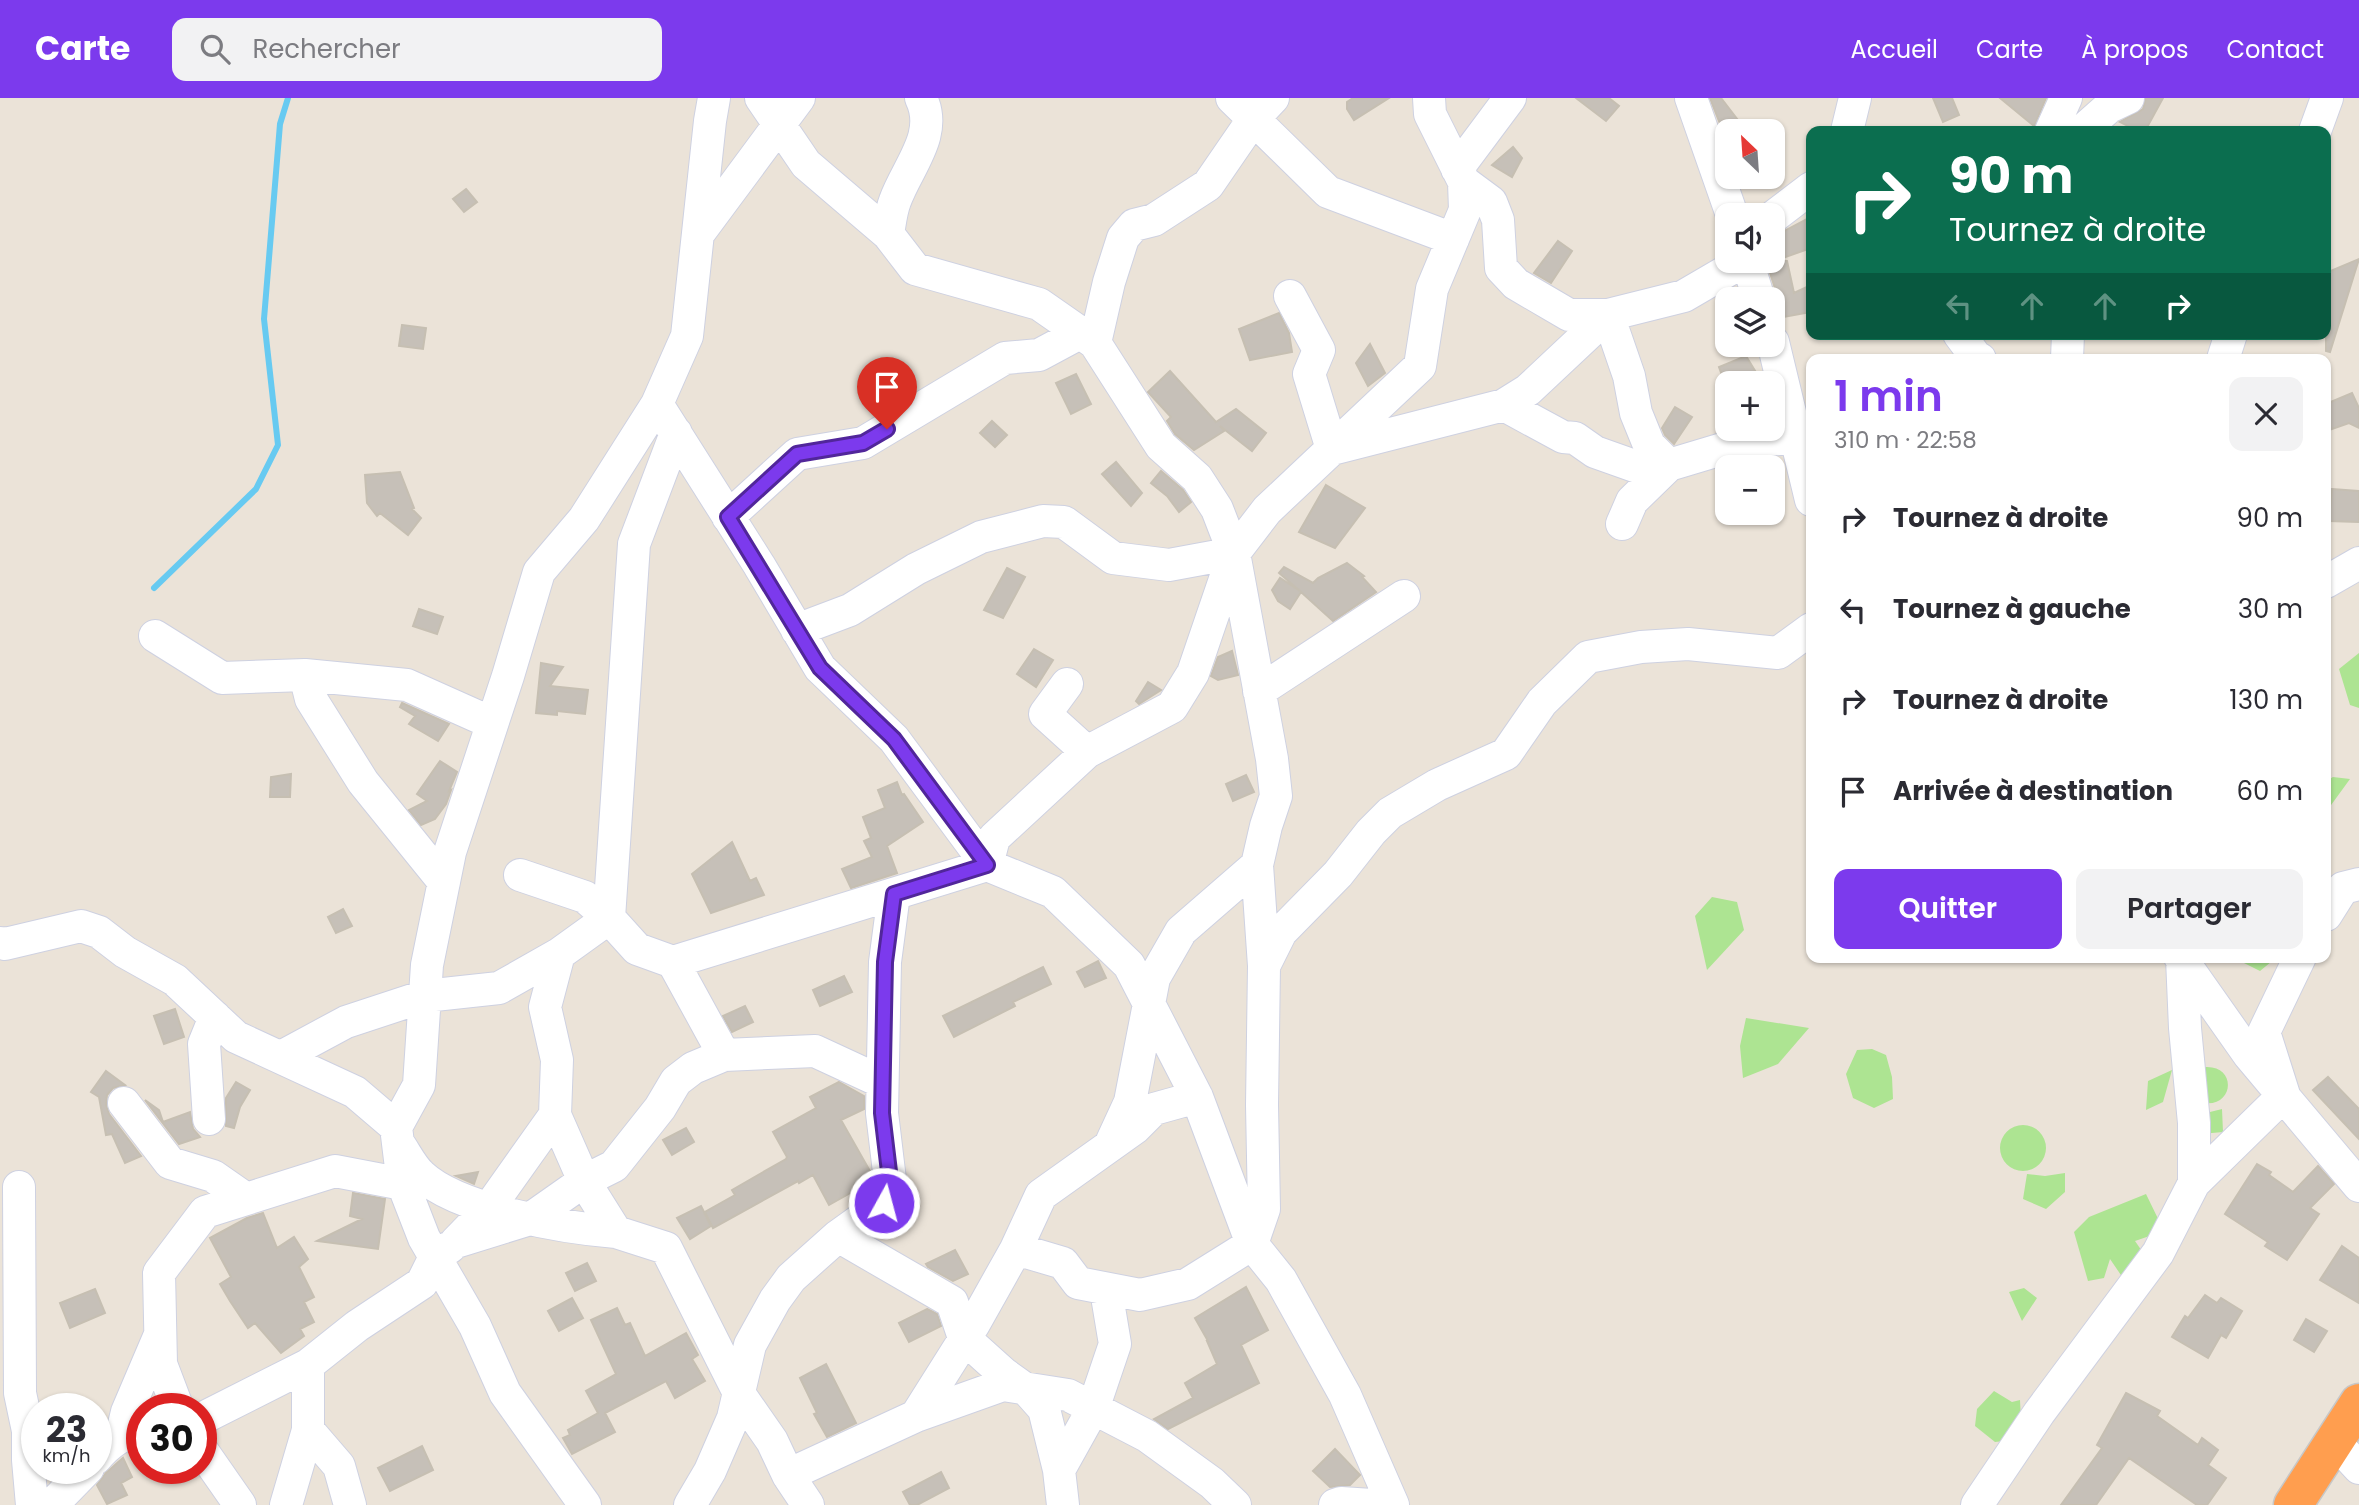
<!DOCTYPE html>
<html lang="fr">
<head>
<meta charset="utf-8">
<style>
  body { margin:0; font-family:Poppins,sans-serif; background:#f2f2f3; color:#2b2b33; height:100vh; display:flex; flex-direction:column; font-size:26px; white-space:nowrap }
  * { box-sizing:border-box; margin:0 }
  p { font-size:23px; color:#7c7c81 }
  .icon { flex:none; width:38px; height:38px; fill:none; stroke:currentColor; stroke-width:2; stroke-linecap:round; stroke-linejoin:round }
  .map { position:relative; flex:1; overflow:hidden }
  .details { position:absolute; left:1806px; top:256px; width:525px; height:609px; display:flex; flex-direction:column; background:#fff; border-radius:14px; box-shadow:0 2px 5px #0004 }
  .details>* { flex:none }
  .hud { position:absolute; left:1806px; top:28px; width:525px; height:214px; border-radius:14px; box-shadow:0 2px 5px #0004; background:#0b6e4f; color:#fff; overflow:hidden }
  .needle { width:46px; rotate:335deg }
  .fabs { position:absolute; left:1715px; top:21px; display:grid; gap:14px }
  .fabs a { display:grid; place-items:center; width:70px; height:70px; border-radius:14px; background:#fff; box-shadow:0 2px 5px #0004; font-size:35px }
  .speed { position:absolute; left:21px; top:1295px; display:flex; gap:14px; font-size:35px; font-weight:700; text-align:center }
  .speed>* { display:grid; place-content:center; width:91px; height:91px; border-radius:50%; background:#fff; box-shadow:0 2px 5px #0004; line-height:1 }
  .speed small { font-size:18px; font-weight:400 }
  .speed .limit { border:10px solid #d22; background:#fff; color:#111 }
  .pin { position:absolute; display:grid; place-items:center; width:60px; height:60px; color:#fff; margin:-72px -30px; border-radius:50% 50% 50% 0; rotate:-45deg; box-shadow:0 0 7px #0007 }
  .pin .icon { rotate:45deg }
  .me { position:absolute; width:77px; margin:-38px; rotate:7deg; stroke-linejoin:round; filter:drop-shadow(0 0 5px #0008) }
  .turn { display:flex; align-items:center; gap:24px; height:147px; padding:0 28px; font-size:32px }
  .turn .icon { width:91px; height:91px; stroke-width:2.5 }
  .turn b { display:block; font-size:49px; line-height:60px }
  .lanes { display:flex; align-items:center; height:66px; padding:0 28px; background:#0003; justify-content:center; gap:35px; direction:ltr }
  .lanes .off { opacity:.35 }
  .round { display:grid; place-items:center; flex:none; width:74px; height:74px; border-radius:14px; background:#f2f2f3 }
  .head { display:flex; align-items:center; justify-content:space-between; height:119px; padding:0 28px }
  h1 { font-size:42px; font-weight:600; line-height:52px; color:#7c3aed }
  .primary-button { display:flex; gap:14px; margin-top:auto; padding:14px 28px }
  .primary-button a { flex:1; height:80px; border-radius:14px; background:#7c3aed; color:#fff; font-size:28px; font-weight:600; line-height:80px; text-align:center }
  .primary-button a+a { background:#f2f2f3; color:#2b2b33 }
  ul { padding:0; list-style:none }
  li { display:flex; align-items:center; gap:21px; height:91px; padding:0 28px }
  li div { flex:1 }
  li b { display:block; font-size:26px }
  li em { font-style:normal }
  header { display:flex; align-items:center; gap:42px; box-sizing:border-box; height:98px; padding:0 35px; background:#7c3aed; color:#fff }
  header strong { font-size:33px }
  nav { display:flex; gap:38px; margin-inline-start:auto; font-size:24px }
  .search { width:490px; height:63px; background:#f2f2f3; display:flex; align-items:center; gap:18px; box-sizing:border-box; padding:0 24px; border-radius:14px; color:#7c7c81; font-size:26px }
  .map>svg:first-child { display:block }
  .green { fill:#ade492 }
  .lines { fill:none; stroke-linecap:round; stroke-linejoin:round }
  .stream { stroke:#67caf1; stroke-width:6 }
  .building { fill:#c6c0b8; stroke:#c6bfb2; stroke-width:2 }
  .minor-casing { stroke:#ced1e1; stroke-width:34 }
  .highway-casing { stroke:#c7c7c7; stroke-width:41 }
  .minor { stroke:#fff; stroke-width:32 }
  .highway { stroke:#ff9e4f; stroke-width:38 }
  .route-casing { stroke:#51269a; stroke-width:18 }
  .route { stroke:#7c3aed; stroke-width:12 }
</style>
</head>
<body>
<header>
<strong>Carte</strong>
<div class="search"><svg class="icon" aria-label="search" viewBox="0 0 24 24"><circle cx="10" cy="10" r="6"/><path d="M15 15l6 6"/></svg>Rechercher</div>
<nav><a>Accueil</a><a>Carte</a><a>À propos</a><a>Contact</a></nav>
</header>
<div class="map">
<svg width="2359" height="1407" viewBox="0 0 2359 1407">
  <rect width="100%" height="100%" fill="#ebe3d8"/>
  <path class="green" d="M2359 555V610L2350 607 2339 571Z
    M2333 679 2350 681 2326 714V683Z
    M1712 799 1737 804 1744 832 1707 872 1695 818Z
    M2232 859H2277L2260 873Z
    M1746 920 1809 930 1778 966 1743 980 1740 948Z
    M1872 951 1886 957 1892 979 1893 1001 1874 1010 1853 1000 1846 976 1857 952Z
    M2206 969C2237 968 2234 1009 2204 1005L2200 971Z
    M2172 972 2163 1004 2146 1012 2148 983Z
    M2222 1011 2223 1034 2201 1036 2210 1014Z
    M2000 1050a23 23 0 1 1 46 0a23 23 0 1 1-46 0Z
    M2065 1075V1094L2046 1111 2023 1101 2027 1076 2045 1078Z
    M2146 1096 2164 1133 2135 1143 2146 1159 2125 1183 2110 1161 2104 1180 2088 1183 2074 1134 2089 1119Z
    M2024 1190 2037 1200 2022 1223 2009 1194Z
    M1994 1293 2012 1304 2020 1302 2022 1341 1995 1344 1975 1328 1977 1311Z"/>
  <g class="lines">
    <path class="stream" d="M154 490 256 391 278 347 264 221 280 26 288 0"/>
  </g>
  <path class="building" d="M1353 0H1389L1354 22 1347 11V4Z
    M1576 0H1609L1619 8 1606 23Z
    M1710 0H1721L1741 26 1732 33H1727V37L1719 23Z
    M1933 0H1952L1959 17 1943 24Z
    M2000 0H2046L2034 28Z
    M2146 0H2163L2145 33H2138L2120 24 2143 11Z
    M1513 49 1522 60 1512 79 1492 67Z
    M466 91 477 104 464 114 453 101Z
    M1811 119V150L1774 163H1787L1794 195 1811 187V214L1773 221 1777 196 1766 163H1773V139Z
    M1558 143 1572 153 1551 185 1534 175Z
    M2359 161 2330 254 2326 253V175Z
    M1279 215 1289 235 1292 254 1250 262 1239 231Z
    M402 227 426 230 423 251 399 248Z
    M1370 246 1385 275 1368 288 1356 265Z
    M1746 258 1757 276 1726 288 1719 269Z
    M1170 273 1216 324 1236 311 1266 335 1252 353 1220 328 1224 333 1194 352 1175 336 1167 323 1171 319 1148 294Z
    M1076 276 1091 306 1071 316 1056 285Z
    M2352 295 2359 310V330L2349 325 2326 333V306Z
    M1675 309 1692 319 1674 346 1665 337 1662 330Z
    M992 323 1007 337 995 349 980 335Z
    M1116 364 1142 395 1131 408 1102 376Z
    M1161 373 1183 392 1191 404 1179 414 1167 398 1151 385Z
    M400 374 414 410 412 411 421 420 408 437 380 415 377 418 367 405 365 377Z
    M1326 387 1365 410 1335 450 1299 434Z
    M2332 391 2359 393V424L2329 423Z
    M1347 465 1364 478 1362 479 1376 494 1333 523 1301 494 1290 511 1278 503 1272 492 1280 480 1300 493 1279 475 1284 469 1313 485 1318 480Z
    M1007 470 1025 479 1003 520 984 512Z
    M419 511 443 519 437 536 413 528Z
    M1034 551 1053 562 1036 589 1017 576Z
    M1232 553 1238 577 1218 582 1211 578 1218 559Z
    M541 565 563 569 550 588 588 592 585 616 557 613V617L536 615Z
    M1148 584 1161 592 1139 606 1136 603Z
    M402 605 449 626 438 643 409 626 415 618 400 609Z
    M440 663 457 674 449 693 451 692 446 706 435 721 421 727 409 712 427 703 417 696Z
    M291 676 290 699H270L271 679Z
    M1246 677 1254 694 1233 703 1226 686Z
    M897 684 902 697 904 696 923 724 887 748 897 775 851 790 842 771 872 759 864 743 871 740 863 719 885 710 878 692Z
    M732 744 750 783 756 780 764 797 711 815 692 776Z
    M343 811 352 828 336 835 328 819Z
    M1098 863 1106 880 1085 889 1077 874Z
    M1043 869 1051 886 1013 904 1015 908 954 939 943 918Z
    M844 878 852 894 820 908 813 892Z
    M745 908 753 924 732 934 723 918Z
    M175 911 184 939 164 946 154 918Z
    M106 973 125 987 113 990 107 997 106 1007 109 1016 141 1058 125 1065 112 1036 106 1037 99 999 91 994Z
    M2328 979 2359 1011V1041L2313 992Z
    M236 984 250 992 240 1009 234 1030 226 1028V1000Z
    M839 984 864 998V1011L841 1022 871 1075 870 1084 829 1107 813 1077 799 1085 798 1083 713 1130 705 1114 735 1097 732 1092 786 1061 787 1059 773 1034 816 1010 810 999Z
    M145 1002 159 1012 163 1024 190 1014 193 1031 200 1039 179 1046Z
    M686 1030 694 1044 672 1057 663 1042Z
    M2257 1066 2271 1074 2269 1077 2293 1094 2318 1068 2334 1086 2310 1110 2319 1116 2287 1162 2265 1148 2268 1144 2225 1116Z
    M478 1074 474 1086 456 1078Z
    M353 1095 385 1101 378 1151 317 1143 362 1121 350 1118Z
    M701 1108 711 1128 690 1141 677 1120Z
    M263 1115 277 1150 294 1139 308 1161 299 1169 314 1199 304 1204 314 1224 300 1231 304 1238 281 1255 255 1225 248 1230 230 1203 220 1186 231 1179 210 1140 247 1120Z
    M2342 1148 2359 1160V1205L2320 1182Z
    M955 1152 968 1176 953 1183 928 1169 926 1166Z
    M587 1165 596 1183 575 1193 566 1175Z
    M1246 1189 1268 1232 1241 1247 1259 1285 1168 1331 1154 1321 1193 1300 1185 1285 1217 1266 1207 1243H1208L1195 1220Z
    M95 1191 105 1215 70 1230 60 1205Z
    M2205 1197 2217 1205 2221 1200 2242 1213 2226 1240 2221 1237 2208 1260 2172 1239 2185 1218 2188 1220Z
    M572 1200 583 1220 559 1233 548 1213Z
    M617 1210 625 1227 630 1225 645 1258 686 1235 698 1257 692 1261 705 1283 675 1300 666 1283 605 1315 615 1334 572 1356 563 1340 570 1337 568 1332 598 1315 586 1293 616 1276 591 1222Z
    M927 1211 937 1216 941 1228 909 1244 899 1225Z
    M2306 1221 2327 1233 2314 1254 2294 1242Z
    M826 1266 856 1325 827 1339 814 1316 817 1315 800 1280Z
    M2126 1295 2160 1313 2157 1318 2198 1347 2202 1340 2218 1352 2208 1367 2226 1380 2207 1407H2197L2129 1360 2096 1407H2061L2102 1350 2097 1347Z
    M422 1348 433 1372 390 1393 378 1370Z
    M1335 1351 1360 1377 1350 1387 1330 1389 1313 1373Z
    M123 1360 132 1379 121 1385 127 1397 107 1406 97 1387 106 1375Z
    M941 1374 949 1390 917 1407H910L903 1394Z"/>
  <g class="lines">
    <defs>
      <path id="minor" d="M714 0 710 23 687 238 657 306 759 467 820 570 894 641 987 767 1053 794 1129 867 1197 999 1252 1146 1281 1182 1345 1297 1393 1407
        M761 0 806 66 888 136 915 171 1039 206 1095 245 1161 348 1197 380 1217 411 1234 455 1272 661 1276 698 1266 728 1257 767 1264 868 1262 1007 1264 1111 1252 1146 1188 1186 1140 1197 1078 1185 1063 1165 1016 1151
        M1232 0 1328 94 1453 141
        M1691 0 1732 117
        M1847 33 1855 0
        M2051 33 2066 0
        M2082 33 2109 9 2128 0
        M2315 33 2327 0
        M1457 71 1510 0
        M1464 84 1491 104 1498 122 1501 170 1516 186 1569 217H1608L1684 198 1744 163
        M1773 119 1811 90
        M699 135 799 0
        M888 136C890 125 891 113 895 103 907 69 939 37 921 0
        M1747 163 1759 201
        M1290 198 1319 252 1309 276 1332 351 1504 307 1528 292 1608 217 1629 278 1636 315 1649 347 1669 367
        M1959 236 1976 259 1980 261
        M1773 244 1811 402
        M1095 245 1109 184 1123 140 1134 127 1154 122 1208 87 1254 20 1273 0
        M2067 261 2068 236
        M2223 261 2231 236
        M1504 307 1563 339 1575 340 1595 354 1643 371 1669 367
        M728 419 797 356 863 345 1005 260 1039 257 1080 235
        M1622 426 1632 403 1669 367 1749 343 1797 340
        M2326 484 2359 465
        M797 532 850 512 916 471 981 439 1043 423 1064 424 1113 460 1169 467 1234 455
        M155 538 222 580 305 577
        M1067 586 1045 616 1087 654
        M1259 593 1404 498
        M520 777 585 799 609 820
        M444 784 363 684 311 601 305 577 407 587 492 625
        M2326 817 2343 790 2359 786
        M609 820 634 446 676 335
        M0 845 5 846 81 828 99 834 125 854 175 882 236 939 355 994 396 1029
        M2180 859 2249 957 2359 1088
        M2182 860 2185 930 2194 1025V1085
        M673 864 724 957
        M1264 868 1281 834 1338 776 1371 734 1390 715 1437 687 1506 656 1542 604 1588 559 1641 549 1688 546 1778 555 1811 531
        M281 959 346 924 425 898 499 890 559 856
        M124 1005 170 1065 213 1078 246 1101
        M555 1017 489 1110 456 1144 530 1121 584 1083 614 1068 660 1010 676 983 693 970 724 957 815 953 882 984
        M209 1021 204 946 215 919
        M1112 1043 1130 1004 1154 880 1181 833 1257 767
        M399 1046C406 1056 412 1069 421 1077 458 1112 565 1130 616 1134
        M19 1089 20 1295 28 1333V1362L32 1407
        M838 1138 952 1204 964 1240 1003 1275 1028 1293 1044 1311 1059 1372 1063 1407
        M178 1311 161 1266 159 1175 205 1114 335 1073 403 1086
        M916 1318 974 1226 1016 1151 1041 1097 1135 1030 1154 1011 1197 999
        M201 1321 308 1267 357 1228 422 1185 435 1159 450 1149
        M308 1332 339 1368 350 1407
        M121 1339 127 1314 159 1239
        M2334 1343 2359 1370
        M201 1351 240 1407
        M96 1360C108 1346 122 1335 140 1332
        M1059 1372 1093 1311 1115 1246 1106 1192
        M788 1377 916 1318 1003 1287 1068 1297 1147 1338 1212 1385 1235 1407
        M52 1407 88 1370
        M286 1407 308 1332V1267
        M585 1407 505 1295 475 1228 424 1140 403 1086 396 1029 419 987 427 867 450 754 508 578 539 474 584 421 657 306
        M690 1407 710 1373 733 1320 750 1247 775 1202 791 1180 838 1138 884 1105 890 1082 882 1015 885 864 894 796
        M808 1407 788 1377 772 1343 740 1297 666 1150 616 1134 584 1083 555 1017 557 962 545 909 559 856 609 820 637 851 673 864 987 767 994 740 1087 654 1172 609 1193 575 1234 455 1267 412 1420 268 1432 191 1465 112 1464 84 1430 16 1429 0
        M1335 1407 1341 1405 1372 1407
        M1977 1407 2039 1315 2158 1155 2194 1085 2284 997 2264 934 2300 859"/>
      <path id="highway" d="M2293 1407 2359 1305"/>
    </defs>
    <use href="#minor" class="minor-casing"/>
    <use href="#highway" class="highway-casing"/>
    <use href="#minor" class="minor"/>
    <use href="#highway" class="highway"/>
  </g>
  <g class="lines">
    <defs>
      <path id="route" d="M884 1105 890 1082 882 1015 885 864 894 796 987 767 894 641 820 570 728 419 797 356 863 345 887 331"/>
    </defs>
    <use href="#route" class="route-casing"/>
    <use href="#route" class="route"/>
  </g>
</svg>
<div class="fabs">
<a><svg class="needle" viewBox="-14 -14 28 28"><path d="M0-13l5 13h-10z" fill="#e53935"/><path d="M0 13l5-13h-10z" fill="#7c7c81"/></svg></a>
<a><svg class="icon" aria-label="sound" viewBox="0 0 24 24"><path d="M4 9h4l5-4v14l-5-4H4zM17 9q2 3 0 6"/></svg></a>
<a><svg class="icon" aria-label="layers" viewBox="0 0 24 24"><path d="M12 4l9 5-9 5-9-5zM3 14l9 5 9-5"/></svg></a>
<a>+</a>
<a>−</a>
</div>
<div class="speed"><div>23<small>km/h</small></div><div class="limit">30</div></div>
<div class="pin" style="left:887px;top:331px;background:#d93025"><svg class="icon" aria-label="arrive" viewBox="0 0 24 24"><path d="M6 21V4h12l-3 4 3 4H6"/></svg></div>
<svg class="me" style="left:884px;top:1105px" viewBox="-20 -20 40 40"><circle r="17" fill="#7c3aed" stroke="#fff" stroke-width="3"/><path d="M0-11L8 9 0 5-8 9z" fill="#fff"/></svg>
<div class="hud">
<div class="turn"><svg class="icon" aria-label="right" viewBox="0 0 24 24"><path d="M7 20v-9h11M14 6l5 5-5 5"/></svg><div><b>90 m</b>Tournez à droite</div></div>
<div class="lanes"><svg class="icon off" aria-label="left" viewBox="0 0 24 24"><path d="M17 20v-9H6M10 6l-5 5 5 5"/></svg><svg class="icon off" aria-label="ahead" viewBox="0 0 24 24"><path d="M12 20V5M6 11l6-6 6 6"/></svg><svg class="icon off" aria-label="ahead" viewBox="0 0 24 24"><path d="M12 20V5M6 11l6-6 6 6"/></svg><svg class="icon" aria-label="right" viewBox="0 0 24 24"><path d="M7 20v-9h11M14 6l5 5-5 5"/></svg></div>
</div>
<section class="details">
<div class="head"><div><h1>1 min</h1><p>310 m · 22:58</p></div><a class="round"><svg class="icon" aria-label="close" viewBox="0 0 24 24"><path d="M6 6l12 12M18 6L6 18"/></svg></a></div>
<ul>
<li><svg class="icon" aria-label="right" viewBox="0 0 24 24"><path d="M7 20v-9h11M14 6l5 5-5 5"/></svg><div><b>Tournez à droite</b></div><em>90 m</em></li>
<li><svg class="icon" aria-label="left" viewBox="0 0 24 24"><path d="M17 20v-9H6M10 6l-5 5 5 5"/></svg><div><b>Tournez à gauche</b></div><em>30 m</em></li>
<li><svg class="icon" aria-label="right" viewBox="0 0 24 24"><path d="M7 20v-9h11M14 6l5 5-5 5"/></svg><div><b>Tournez à droite</b></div><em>130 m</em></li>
<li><svg class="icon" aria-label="arrive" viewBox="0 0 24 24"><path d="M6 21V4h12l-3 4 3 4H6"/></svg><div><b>Arrivée à destination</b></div><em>60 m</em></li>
</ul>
<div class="primary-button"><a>Quitter</a><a>Partager</a></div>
</section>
</div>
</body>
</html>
